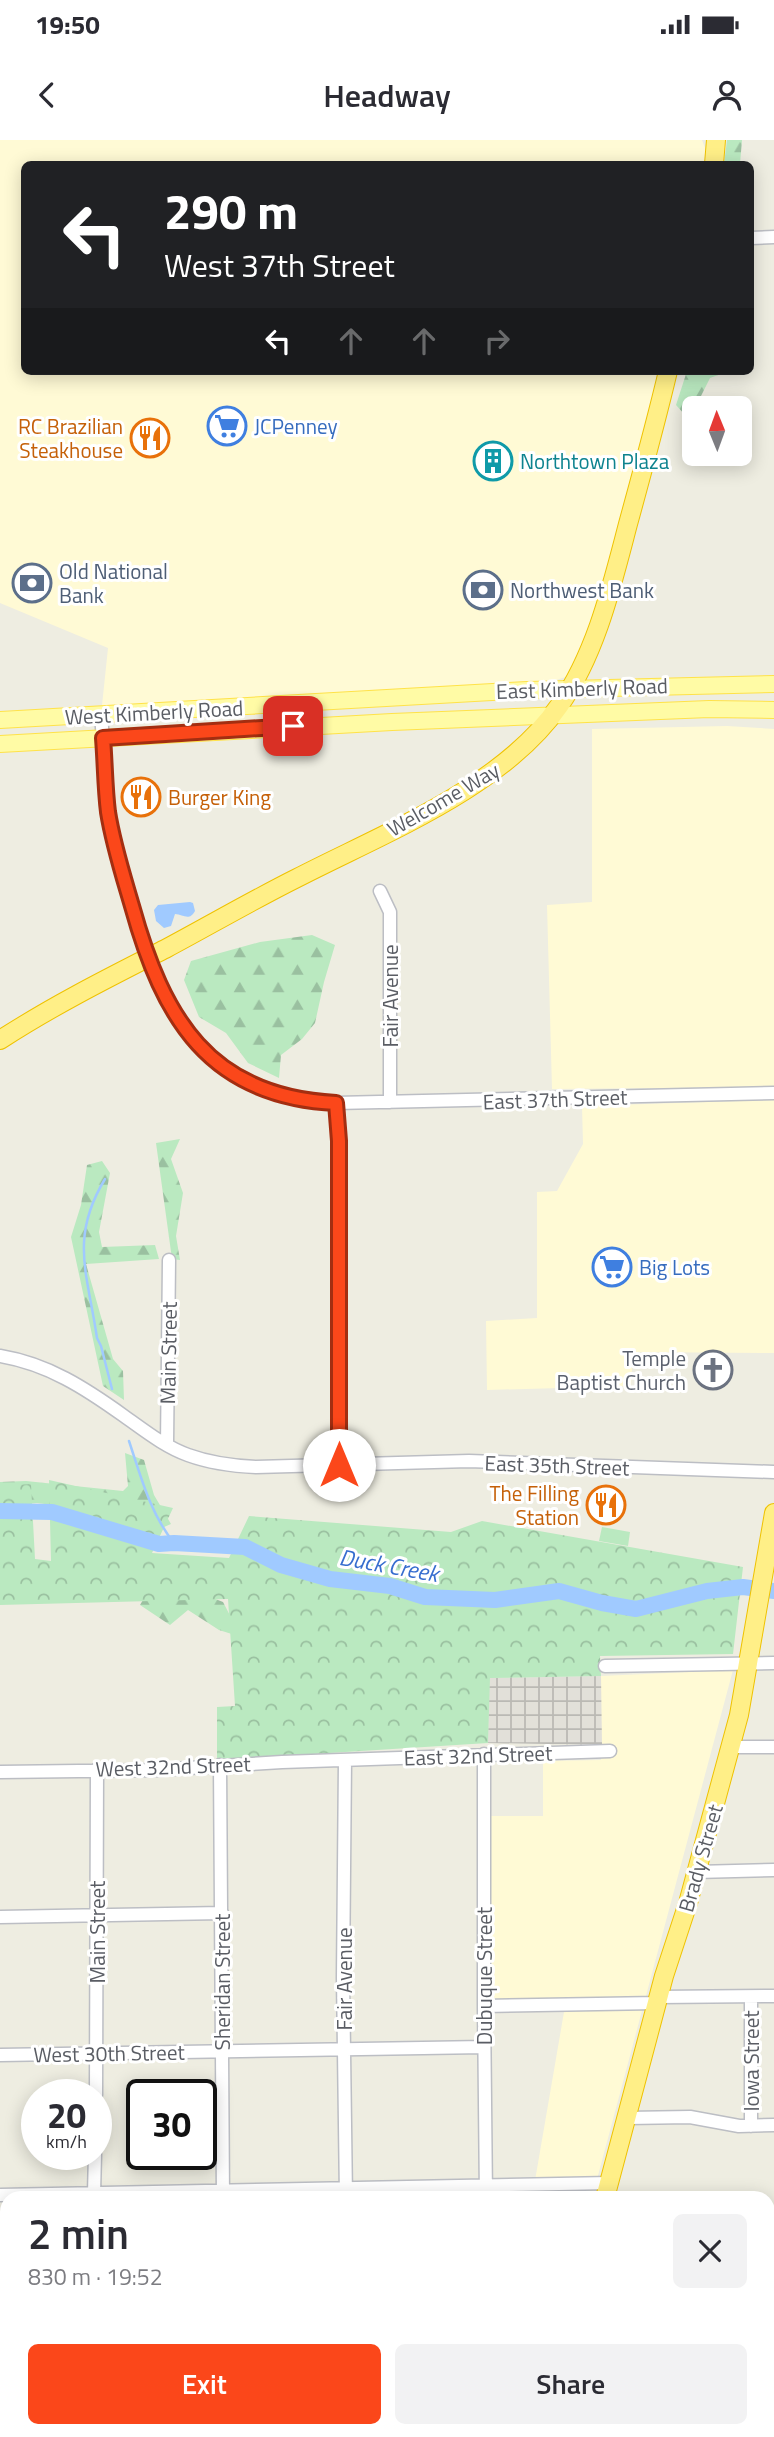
<!DOCTYPE html>
<html lang="en">
<head>
<meta charset="utf-8">
<style>
  body { margin:0; font-family:"Titillium Web",sans-serif; background:#f2f2f3; color:#2b2b33; height:100vh; display:flex; flex-direction:column; font-size:26px; white-space:nowrap }
  * { box-sizing:border-box; margin:0 }
  p { font-size:23px; color:#7c7c81 }
  .icon { flex:none; width:38px; height:38px; fill:none; stroke:currentColor; stroke-width:2; stroke-linecap:round; stroke-linejoin:round }
  .map { position:relative; flex:1; overflow:hidden }
  .side { position:absolute; left:0px; top:2051px; width:775px; height:247px; display:flex; flex-direction:column; background:#fff; border-radius:21px 21px 0 0; box-shadow:0 4px 18px #0003 }
  .side>* { flex:none }
  .banner { position:absolute; left:21px; top:21px; width:733px; height:214px; border-radius:10px; box-shadow:0 4px 18px #0003; background:#202124; color:#fff; overflow:hidden }
  .needle { width:46px; rotate:359deg }
  .fabs { position:absolute; left:682px; top:256px; display:grid; gap:14px }
  .fabs a { display:grid; place-items:center; width:70px; height:70px; border-radius:10px; background:#fff; box-shadow:0 4px 18px #0003; font-size:35px }
  .speed { position:absolute; left:21px; top:1939px; display:flex; gap:14px; font-size:35px; font-weight:700; text-align:center }
  .speed>* { display:grid; place-content:center; width:91px; height:91px; border-radius:50%; background:#fff; box-shadow:0 4px 18px #0003; line-height:1 }
  .speed small { font-size:18px; font-weight:400 }
  .speed .limit { border:4px solid #111; border-radius:10px; background:#fff; color:#111 }
  .pin { position:absolute; display:grid; place-items:center; width:60px; height:60px; color:#fff; margin:-30px; border-radius:14px; box-shadow:0 4px 10px #0006 }
  .me { position:absolute; width:77px; margin:-38px; rotate:0deg; stroke-linejoin:round; filter:drop-shadow(0 0 5px #0008) }
  .turn { display:flex; align-items:center; gap:24px; height:147px; padding:0 28px; font-size:32px }
  .turn .icon { width:91px; height:91px; stroke-width:2.5 }
  .turn b { display:block; font-size:49px; line-height:60px }
  .lanes { display:flex; align-items:center; height:66px; padding:0 28px; background:#0003; justify-content:center; gap:35px; direction:ltr }
  .lanes .off { opacity:.35 }
  .round { display:grid; place-items:center; flex:none; width:74px; height:74px; border-radius:10px; background:#f2f2f3 }
  .summary { display:flex; align-items:center; justify-content:space-between; height:119px; padding:0 28px }
  h1 { font-size:42px; font-weight:600; line-height:52px }
  .primary-button { display:flex; gap:14px; margin-top:auto; padding:14px 28px }
  .primary-button a { flex:1; height:80px; border-radius:10px; background:#fb471a; color:#fff; font-size:28px; font-weight:600; line-height:80px; text-align:center }
  .primary-button a+a { background:#f2f2f3; color:#2b2b33 }
  .status { display:flex; justify-content:space-between; align-items:center; height:49px; padding:0 35px; background:#fff; direction:ltr }
  .status svg { height:19px; fill:currentColor }
  header { display:flex; justify-content:space-between; align-items:center; height:91px; padding:0 28px; background:#fff; font-size:32px; font-weight:600 }
  .map>svg:first-child { display:block }
  .commercial { fill:#fffad5 }
  .industrial { fill:url(#industrial-grid) }
  .forest { fill:url(#forest-firs) }
  .park { fill:url(#park-crowns) }
  .pitch { fill:#bae9c0 }
  .water { fill:#a0caff }
  .lines { fill:none; stroke-linecap:round; stroke-linejoin:round }
  .stream { stroke:#a0caff; stroke-width:2.5 }
  .river { stroke:#a0caff; stroke-width:16 }
  .minor-casing { stroke:#bcbec4; stroke-width:15 }
  .major-casing { stroke:#ffe249; stroke-width:18 }
  .highway-casing { stroke:#efc200; stroke-width:20 }
  .minor { stroke:#fff; stroke-width:12 }
  .major { stroke:#fffba5; stroke-width:16 }
  .highway { stroke:#ffef87; stroke-width:18 }
  .route-casing { stroke:#a32e11; stroke-width:18 }
  .route { stroke:#fb471a; stroke-width:12 }
  .labels { text-anchor:middle; dominant-baseline:central; stroke-width:6; stroke-linejoin:round; paint-order:stroke }
  .food-label { font-size:21px; fill:#c56008; stroke:#fff; text-anchor:end }
  .shop-label { font-size:21px; fill:#366cbe; stroke:#fff; text-anchor:start }
  .culture-label { font-size:21px; fill:#0d838f; stroke:#fff; text-anchor:start }
  .service-label { font-size:21px; fill:#4e5e75; stroke:#fff; text-anchor:start }
  .street-label { font-size:21px; fill:#5a5d64; stroke:#fff }
  .worship-label { font-size:21px; fill:#5b616d; stroke:#fff; text-anchor:end }
  .water-label { font-size:23px; font-style:italic; fill:#376ecf; stroke:#fff }
</style>
</head>
<body>
<div class="status"><b>19:50</b><svg viewBox="0 0 49 12"><path d="M0 12V9h3v3zM5 12V6h3v6zM10 12V3h3v9zM15 12V0h3v12zM26 1h20v11H26zM47 4h2v5h-2z"/></svg></div>
<header><svg class="icon" aria-label="back" viewBox="0 0 24 24"><path d="M15 5l-7 7 7 7"/></svg>Headway<svg class="icon" aria-label="person" viewBox="0 0 24 24"><circle cx="12" cy="8" r="4"/><path d="M4 21q1-7 8-7t8 7"/></svg></header>
<div class="map">
<svg width="774" height="2297" viewBox="0 0 774 2297">
  <defs>
    <pattern id="industrial-grid" width="8" height="8" patternUnits="userSpaceOnUse" patternTransform="scale(1.75)"><rect width="8" height="8" fill="#e2e0d9"/><path d="M0 4h8M4 0v8" fill="none" stroke="#bab9b4"/></pattern>
    <pattern id="forest-firs" width="22" height="20" patternUnits="userSpaceOnUse" patternTransform="scale(1.75)"><rect width="22" height="20" fill="#bae9c0"/><path d="M5 1l3.5 6h-7zM16 11l3.5 6h-7z" fill="#9ac0a0"/></pattern>
    <pattern id="park-crowns" width="20" height="18" patternUnits="userSpaceOnUse" patternTransform="scale(1.75)"><rect width="20" height="18" fill="#bae9c0"/><path d="M2 6a3 3 0 1 1 6 0M12 15a3 3 0 1 1 6 0" fill="none" stroke="#9ac0a0"/></pattern>
  </defs>
  <rect width="100%" height="100%" fill="#eeede1"/>
  <path class="commercial" d="M0 0H702L711 24H24V231H668L580 532 527 550 101 575 108 508 0 463Z
    M727 586 774 589V947L552 949 547 765 592 762V589Z
    M774 960V1213L633 1212 631 1246 487 1250 486 1181 537 1178V1052L557 1051 583 1004 582 966Z
    M733 1530 592 2058H532L564 1872 563 1859 491 1860 490 1676H543V1621L601 1620V1536Z"/>
  <path class="industrial" d="M601 1536 602 1605 488 1603 489 1538Z"/>
  <path class="forest" d="M727 0H742L740 24H724Z
    M687 231H729L710 238 699 260 685 275 676 265Z
    M312 795 335 805 324 842 315 883 302 899 281 915 279 938 248 923 226 893 199 877 184 840 191 821 260 802Z
    M180 999 171 1019 183 1053 176 1096 180 1120 172 1119 156 1003Z
    M102 1021 110 1033 99 1092 102 1107 155 1105 159 1119 86 1124 113 1219 123 1231 124 1260 103 1246 71 1097 81 1065 87 1025Z
    M125 1313 144 1320 154 1355 171 1384 157 1390 114 1373 37 1363 0 1366V1342L26 1341 123 1351 128 1346Z
    M157 1436 223 1462 236 1487 238 1496 219 1490 188 1470 170 1485 140 1465Z"/>
  <path class="park" d="M49 1340 173 1368 152 1413 229 1418 249 1376 451 1392 482 1381 743 1427 733 1514 600 1516 601 1536 490 1538 488 1603 217 1620V1567L235 1566 228 1459 0 1465V1346L31 1344 35 1419 51 1421Z"/>
  <path class="pitch" d="M602 1387 630 1392 628 1406 599 1401Z"/>
  <path class="water" d="M190 762 193 763 195 771C189 782 183 774 175 774L171 786 164 788 156 781 154 770 158 765Z"/>
  <g class="lines">
    <path class="stream" d="M105 1039C69 1098 88 1135 97 1198L101 1206 112 1249
      M129 1301C141 1337 150 1373 174 1403"/>
    <path class="river" d="M0 1371 52 1372 159 1404 174 1403 245 1407 281 1425 330 1439 390 1446 425 1457 495 1460 559 1451 602 1463 636 1469 707 1451 743 1447 774 1451"/>
    <defs>
      <path id="minor" d="M751 98 774 97
        M101 575C104 606 104 639 108 670 113 703 124 736 133 768 163 880 210 956 336 963L774 953
        M380 751 390 772V962
        M336 963 339 1001V1325
        M0 1216C48 1224 85 1248 124 1276 144 1290 165 1307 188 1315 210 1323 233 1326 256 1327L469 1321 774 1332
        M167 1305 169 1120
        M605 1526 774 1523
        M731 1607H774
        M484 1614V1866L486 2058
        M345 1620 343 1838 346 2058
        M220 1625 223 2058
        M0 1632 157 1630 282 1622 610 1611
        M696 1732 774 1730
        M0 1777 222 1773
        M658 1857 774 1856
        M751 1857V1986
        M484 1866 657 1863
        M0 1915 484 1907
        M96 1955 97 1629
        M627 1978 690 1977 739 1986 774 1985
        M94 2053 95 2014
        M0 2055 610 2043
        M768 2113H774
        M0 2198H7
        M768 2247H774
        M86 2291V2297
        M224 2291V2297
        M348 2291V2297
        M617 2291V2297
        M752 2291V2297
        M491 2297V2291"/>
      <path id="major" d="M0 580 527 550 774 544
        M0 604 392 582 709 569 774 570"/>
      <path id="highway" d="M714 24 716 0
        M0 900C54 865 110 837 167 808 210 785 253 760 297 738 384 693 502 648 559 566 596 514 612 445 628 384 642 333 656 282 668 231
        M605 2058 664 1836 688 1763 739 1575 774 1373
        M540 2297 542 2291"/>
    </defs>
    <use href="#minor" class="minor-casing"/>
    <use href="#major" class="major-casing"/>
    <use href="#highway" class="highway-casing"/>
    <use href="#minor" class="minor"/>
    <use href="#major" class="major"/>
    <use href="#highway" class="highway"/>
  </g>
  <g class="lines">
    <defs>
      <path id="route" d="M293 586 103 598C105 623 105 648 108 672 113 704 123 735 132 766 163 878 209 957 336 963L339 1001V1325"/>
    </defs>
    <use href="#route" class="route-casing"/>
    <use href="#route" class="route"/>
  </g>
  <defs>
    <symbol id="supermarket-ring" viewBox="-11 -11 22 22"><circle r="9.5" fill="#fff" stroke="#3f7fe0" stroke-width="1.5"/><path d="M-6-5.5h2.5l.6 2H6L4.5 2H-2.5L-4.4-4H-6ZM-1.5 3.2a1.3 1.3 0 1 0 .1 0ZM3 3.2a1.3 1.3 0 1 0 .1 0Z" fill="#3f7fe0"/></symbol>
    <symbol id="restaurant-ring" viewBox="-11 -11 22 22"><circle r="9.5" fill="#fff" stroke="#e8710a" stroke-width="1.5"/><path d="M-5-6h1v4h1v-4h1v4h1v-4h1v5L-1.5 .5V6h-2V.5L-5-1ZM5-6V6H3V1.5H1.5Q1.5-4 5-6Z" fill="#e8710a"/></symbol>
    <symbol id="building-ring" viewBox="-11 -11 22 22"><circle r="9.5" fill="#fff" stroke="#0f9aa8" stroke-width="1.5"/><path d="M-4-6H4V6H1V3H-1V6H-4ZM-2.5-4.3h1.7v1.8h-1.7ZM.8-4.3h1.7v1.8H.8ZM-2.5-1h1.7V.8h-1.7ZM.8-1h1.7V.8H.8Z" fill="#0f9aa8"/></symbol>
    <symbol id="bank-ring" viewBox="-11 -11 22 22"><circle r="9.5" fill="#fff" stroke="#5c6f8a" stroke-width="1.5"/><path d="M-6-4H6V4H-6ZM0-2.3a2.3 2.3 0 1 0 0 4.6a2.3 2.3 0 1 0 0-4.6Z" fill="#5c6f8a"/></symbol>
    <symbol id="church-ring" viewBox="-11 -11 22 22"><circle r="9.5" fill="#fff" stroke="#6b7280" stroke-width="1.5"/><path d="M-1.2-6h2.4v3.5h3.3v2.4h-3.3V6h-2.4V-.1h-3.3v-2.4h3.3Z" fill="#6b7280"/></symbol>
  </defs>
  <g fill-rule="evenodd">
    <use href="#supermarket-ring" x="205" y="264" width="44" height="44"/>
    <use href="#restaurant-ring" x="128" y="276" width="44" height="44"/>
    <use href="#building-ring" x="471" y="299" width="44" height="44"/>
    <use href="#bank-ring" x="10" y="421" width="44" height="44"/>
    <use href="#bank-ring" x="461" y="428" width="44" height="44"/>
    <use href="#restaurant-ring" x="119" y="635" width="44" height="44"/>
    <use href="#supermarket-ring" x="590" y="1105" width="44" height="44"/>
    <use href="#church-ring" x="691" y="1208" width="44" height="44"/>
    <use href="#restaurant-ring" x="584" y="1343" width="44" height="44"/>
  </g>
  <g class="labels">
    <g class="food-label">
      <text x="123" y="286">RC Brazilian<tspan x="123" dy="24">Steakhouse</tspan></text>
      <text x="168" y="657" text-anchor="start">Burger King</text>
      <text x="579" y="1353">The Filling<tspan x="579" dy="24">Station</tspan></text>
    </g>
    <g class="shop-label">
      <text x="254" y="286">JCPenney</text>
      <text x="639" y="1127">Big Lots</text>
    </g>
    <g class="culture-label">
      <text x="520" y="321">Northtown Plaza</text>
    </g>
    <g class="service-label">
      <text x="59" y="431">Old National<tspan x="59" dy="24">Bank</tspan></text>
      <text x="510" y="450">Northwest Bank</text>
    </g>
    <g class="street-label">
      <text transform="translate(582 548) rotate(-2)">East Kimberly Road</text>
      <text transform="translate(154 572) rotate(-3)">West Kimberly Road</text>
      <text transform="translate(443 659) rotate(-30)">Welcome Way</text>
      <text transform="translate(390 856) rotate(-90)">Fair Avenue</text>
      <text transform="translate(555 959) rotate(-2)">East 37th Street</text>
      <text transform="translate(168 1213) rotate(-89)">Main Street</text>
      <text transform="translate(557 1325) rotate(2)">East 35th Street</text>
      <text transform="translate(478 1615) rotate(-2)">East 32nd Street</text>
      <text transform="translate(173 1626) rotate(-2)">West 32nd Street</text>
      <text transform="translate(700 1718) rotate(-74)">Brady Street</text>
      <text transform="translate(97 1792) rotate(-90)">Main Street</text>
      <text transform="translate(484 1836) rotate(-90)">Dubuque Street</text>
      <text transform="translate(344 1839) rotate(-90)">Fair Avenue</text>
      <text transform="translate(222 1842) rotate(-90)">Sheridan Street</text>
      <text transform="translate(109 1913) rotate(-1)">West 30th Street</text>
      <text transform="translate(751 1921) rotate(-90)">Iowa Street</text>
    </g>
    <g class="worship-label">
      <text x="686" y="1218">Temple<tspan x="686" dy="24">Baptist Church</tspan></text>
    </g>
    <g class="water-label">
      <text transform="translate(389 1425) rotate(10)">Duck Creek</text>
    </g>
  </g>
</svg>
<div class="fabs">
<a><svg class="needle" viewBox="-14 -14 28 28"><path d="M0-13l5 13h-10z" fill="#e53935"/><path d="M0 13l5-13h-10z" fill="#7c7c81"/></svg></a>
</div>
<div class="speed"><div>20<small>km/h</small></div><div class="limit">30</div></div>
<div class="pin" style="left:293px;top:586px;background:#d93025"><svg class="icon" aria-label="arrive" viewBox="0 0 24 24"><path d="M6 21V4h12l-3 4 3 4H6"/></svg></div>
<svg class="me" style="left:339px;top:1325px" viewBox="-20 -20 40 40"><circle r="19" fill="#fff"/><path d="M0-13L10 11 0 6-10 11z" fill="#fb471a"/></svg>
<div class="banner">
<div class="turn"><svg class="icon" aria-label="left" viewBox="0 0 24 24"><path d="M17 20v-9H6M10 6l-5 5 5 5"/></svg><div><b>290 m</b>West 37th Street</div></div>
<div class="lanes"><svg class="icon" aria-label="left" viewBox="0 0 24 24"><path d="M17 20v-9H6M10 6l-5 5 5 5"/></svg><svg class="icon off" aria-label="ahead" viewBox="0 0 24 24"><path d="M12 20V5M6 11l6-6 6 6"/></svg><svg class="icon off" aria-label="ahead" viewBox="0 0 24 24"><path d="M12 20V5M6 11l6-6 6 6"/></svg><svg class="icon off" aria-label="right" viewBox="0 0 24 24"><path d="M7 20v-9h11M14 6l5 5-5 5"/></svg></div>
</div>
<section class="side">
<div class="summary"><div><h1>2 min</h1><p>830 m · 19:52</p></div><a class="round"><svg class="icon" aria-label="close" viewBox="0 0 24 24"><path d="M6 6l12 12M18 6L6 18"/></svg></a></div>
<div class="primary-button"><a>Exit</a><a>Share</a></div>
</section>
</div>
</body>
</html>
